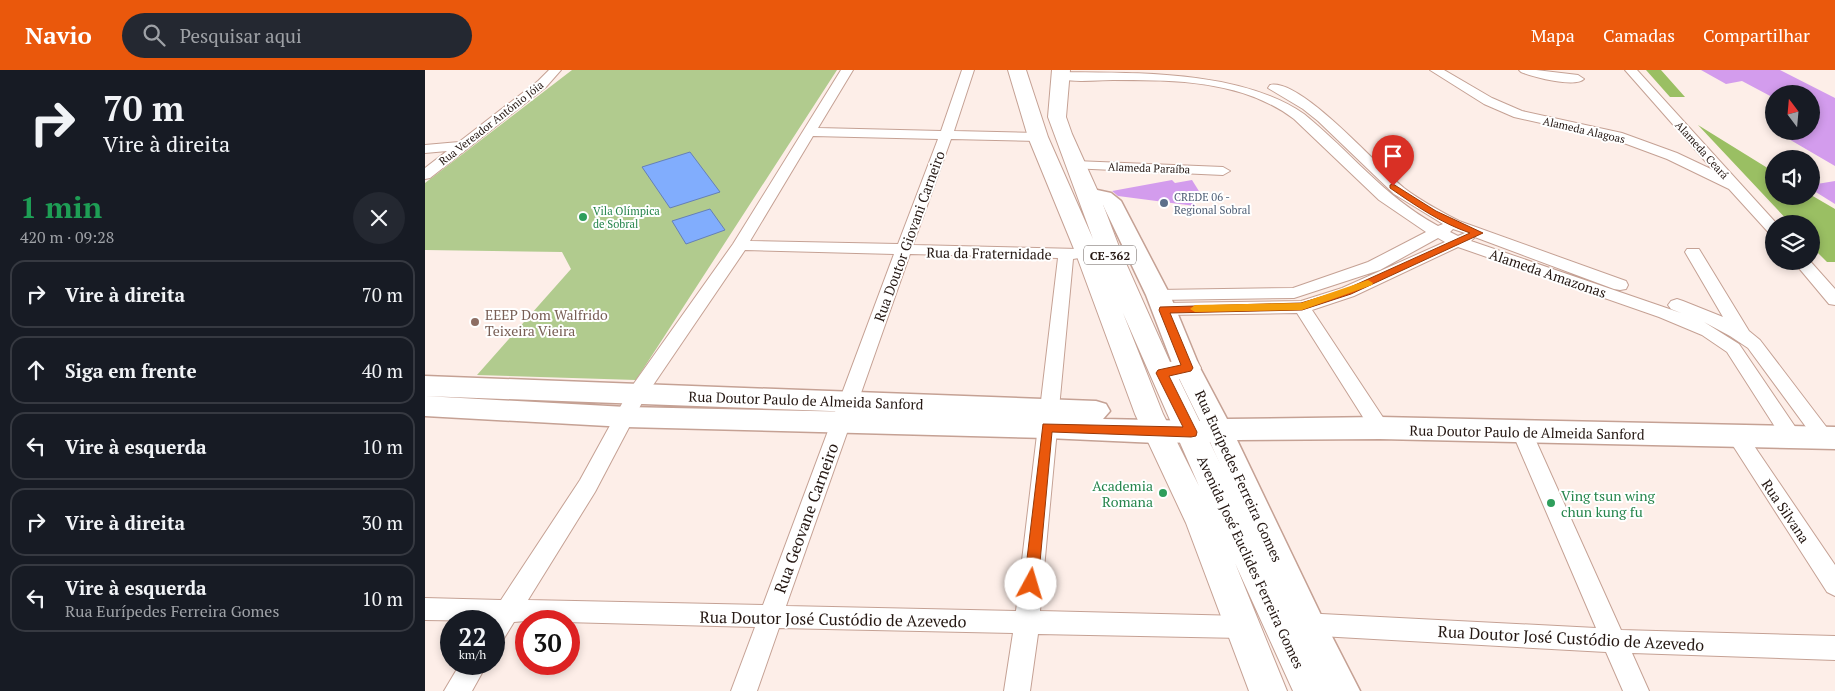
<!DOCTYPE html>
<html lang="pt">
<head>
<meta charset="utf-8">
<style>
  body { margin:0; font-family:"PT Serif",serif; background:#242831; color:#f1f3f6; height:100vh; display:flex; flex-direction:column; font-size:19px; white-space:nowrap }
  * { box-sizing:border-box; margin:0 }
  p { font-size:16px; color:#9ea1a6 }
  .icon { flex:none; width:28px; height:28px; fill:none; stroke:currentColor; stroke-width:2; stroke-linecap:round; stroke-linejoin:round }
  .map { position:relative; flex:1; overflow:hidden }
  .sheet { display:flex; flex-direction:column; background:#171b24; width:425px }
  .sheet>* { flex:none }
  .guide { background:#171b24; color:#f1f3f6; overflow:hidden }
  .needle { width:32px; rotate:344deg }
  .buttons { position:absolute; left:1340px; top:15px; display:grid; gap:10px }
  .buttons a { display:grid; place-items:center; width:55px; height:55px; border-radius:50%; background:#171b24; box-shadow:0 2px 8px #0003; font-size:25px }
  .speed { position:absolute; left:15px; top:540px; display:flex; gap:10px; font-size:25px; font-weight:700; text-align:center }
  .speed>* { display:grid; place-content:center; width:65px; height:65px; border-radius:50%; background:#171b24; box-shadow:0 2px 8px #0003; line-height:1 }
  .speed small { font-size:12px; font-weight:400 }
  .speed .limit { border:8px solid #d22; background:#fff; color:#111 }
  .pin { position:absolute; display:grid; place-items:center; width:42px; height:42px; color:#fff; margin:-51px -21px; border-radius:50% 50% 50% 0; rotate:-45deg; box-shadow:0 0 5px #0007 }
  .pin .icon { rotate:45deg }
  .me { position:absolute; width:55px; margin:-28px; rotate:6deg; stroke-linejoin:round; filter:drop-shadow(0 0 4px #0008) }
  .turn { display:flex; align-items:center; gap:18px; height:105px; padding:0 20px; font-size:22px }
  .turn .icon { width:65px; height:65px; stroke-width:2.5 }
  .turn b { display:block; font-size:35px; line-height:42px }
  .round { display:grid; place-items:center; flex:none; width:52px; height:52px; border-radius:26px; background:#242831 }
  .summary { display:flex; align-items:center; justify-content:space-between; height:85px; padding:0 20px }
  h1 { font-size:30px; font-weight:800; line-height:38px; color:#1e9e55 }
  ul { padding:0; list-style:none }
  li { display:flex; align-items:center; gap:15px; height:68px; margin:0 10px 8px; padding:0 10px; border:2px solid #363941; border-radius:15px }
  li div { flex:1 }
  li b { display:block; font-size:19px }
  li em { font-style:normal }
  header { display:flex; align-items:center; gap:30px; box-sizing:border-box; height:70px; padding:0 25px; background:#ea580c; color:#fff }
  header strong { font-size:24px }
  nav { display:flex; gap:28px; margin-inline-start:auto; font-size:18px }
  .search { width:350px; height:45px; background:#242831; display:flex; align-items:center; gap:12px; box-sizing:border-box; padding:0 18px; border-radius:28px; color:#9ea1a6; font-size:19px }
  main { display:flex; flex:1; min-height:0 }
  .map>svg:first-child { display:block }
  .green { fill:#b1cb8e }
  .forest { fill:#9abf63 }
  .water { fill:#81adfd; stroke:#6580b6 }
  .building { fill:#d39ced }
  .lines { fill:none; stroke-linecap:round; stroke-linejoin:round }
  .street-casing { stroke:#c5a194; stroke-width:2 }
  .secondary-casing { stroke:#c5a194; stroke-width:3 }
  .primary-casing { stroke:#c5a194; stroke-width:2 }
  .street { fill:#fff; fill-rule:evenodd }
  .secondary { fill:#fff; fill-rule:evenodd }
  .primary { fill:#fff; fill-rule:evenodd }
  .route { fill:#ea580c; stroke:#983908 }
  .slow { fill:#f59e0b }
  .service-dot { fill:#5c6f8a; stroke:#fff; stroke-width:2 }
  .leisure-dot { fill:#2e9e5b; stroke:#fff; stroke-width:2 }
  .education-dot { fill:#8d6e63; stroke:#fff; stroke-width:2 }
  .labels { text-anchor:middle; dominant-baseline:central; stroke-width:4; stroke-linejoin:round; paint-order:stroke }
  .far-street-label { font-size:11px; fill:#241712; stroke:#fff }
  .far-service-label { font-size:11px; fill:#4e5e75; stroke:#fff; text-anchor:start }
  .far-leisure-label { font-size:11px; fill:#27864d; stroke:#fff; text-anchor:start }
  .shield { fill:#fff; stroke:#665d59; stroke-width:1 }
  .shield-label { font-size:12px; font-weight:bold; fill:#241712 }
  .street-label { font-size:14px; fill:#241712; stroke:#fff }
  .education-label { font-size:14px; fill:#785e54; stroke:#fff; text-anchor:start }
  .leisure-label { font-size:14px; fill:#27864d; stroke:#fff; text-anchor:end }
  .near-street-label { font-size:16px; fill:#241712; stroke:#fff }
</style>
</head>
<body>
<header>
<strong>Navio</strong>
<div class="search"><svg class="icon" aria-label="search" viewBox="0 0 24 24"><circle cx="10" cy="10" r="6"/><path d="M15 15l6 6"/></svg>Pesquisar aqui</div>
<nav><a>Mapa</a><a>Camadas</a><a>Compartilhar</a></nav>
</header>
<main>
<section class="sheet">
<div class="guide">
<div class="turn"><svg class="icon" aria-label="right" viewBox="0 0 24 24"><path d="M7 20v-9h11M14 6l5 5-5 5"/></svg><div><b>70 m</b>Vire à direita</div></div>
</div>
<div class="summary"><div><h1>1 min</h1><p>420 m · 09:28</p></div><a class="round"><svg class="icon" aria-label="close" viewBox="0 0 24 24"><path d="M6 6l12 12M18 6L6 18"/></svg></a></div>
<ul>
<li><svg class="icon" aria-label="right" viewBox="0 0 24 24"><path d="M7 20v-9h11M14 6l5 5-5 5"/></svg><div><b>Vire à direita</b></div><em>70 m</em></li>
<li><svg class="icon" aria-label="ahead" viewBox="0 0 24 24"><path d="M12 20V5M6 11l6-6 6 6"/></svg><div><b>Siga em frente</b></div><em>40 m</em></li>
<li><svg class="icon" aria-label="left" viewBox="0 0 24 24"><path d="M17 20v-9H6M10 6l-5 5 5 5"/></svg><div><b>Vire à esquerda</b></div><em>10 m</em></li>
<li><svg class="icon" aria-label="right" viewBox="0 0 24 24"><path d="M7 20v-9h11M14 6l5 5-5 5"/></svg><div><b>Vire à direita</b></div><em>30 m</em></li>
<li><svg class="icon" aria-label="left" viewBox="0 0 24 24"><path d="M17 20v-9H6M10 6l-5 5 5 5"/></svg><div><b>Vire à esquerda</b><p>Rua Eurípedes Ferreira Gomes</p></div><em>10 m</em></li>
</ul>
</section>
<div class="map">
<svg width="1410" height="621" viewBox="0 0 1410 621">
  <rect width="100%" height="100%" fill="#fdeee8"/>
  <path class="green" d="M147 0H412L211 310 52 305 146 199 137 182 0 180V113Z"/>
  <path class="forest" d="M1221 0H1236L1260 27H1245Z
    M1273 55 1349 102V126H1386V125L1410 139V192H1402L1386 176V154H1366Z"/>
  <path class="water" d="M265 82 295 122 245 138 217 97Z
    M285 139 300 160 261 174 247 151Z"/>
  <path class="building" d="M1276 0H1355L1410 28V96L1350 61H1386V24H1349V28L1317 11 1301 14Z
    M747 110 750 113 767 110 777 126 766 128 770 136 693 126 687 121Z
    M1410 111V134L1386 119V115Z"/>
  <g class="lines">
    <defs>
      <path id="street" d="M124 0H136L121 17 5 108 0 109V98L22 81 0 83V75L34 72 113 11Z
        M416 0H428L393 58 516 61 537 0H549L529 61 613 63 620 67 613 71 526 69 488 175 654 179 660 181 662 184 660 187 648 189 615 541 817 546 826 549 829 557 826 565 817 568 613 564 605 621H579L588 563 354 558 332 621H306L330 557 101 551 89 552 78 570 69 574V551L0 550V528L76 530 155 410 205 319 308 174ZM388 66 513 69 473 174 325 171ZM320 180 469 184 338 535 103 530 170 422 220 327ZM485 184 633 188 591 541 361 536Z
        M1005 0H1019L1067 28 1097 41 1197 63 1252 83 1288 100 1200 0H1212L1352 154H1349V165L1344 163 1304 119 1242 89 1188 69 1089 47 1059 34Z
        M1094 0H1111L1153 5 1159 9C1150 18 1108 7 1096 2Z
        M635 2C712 3 815 0 879 44 926 82 958 126 1013 156L1018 154 969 124 893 51 878 39 843 18 845 15C876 8 953 97 979 118 996 131 1015 141 1034 151L1201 211 1203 215 1201 219 1195 220 1189 219 1047 166 1049 168 1046 171 1256 243 1246 239 1243 235 1246 231 1252 229 1258 231 1298 247 1260 182 1262 179H1274L1324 261 1335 270 1409 367 1406 372 1399 375 1392 372 1323 278 1305 266 1279 252 1314 274 1373 361 1376 366 1373 371 1366 374 1359 371 1302 282 1277 265 1234 247 1033 177 929 226 887 240 965 358 962 363 955 366 948 363 872 243 739 245 733 243 730 239 733 235 739 233 876 231 917 218 1020 172 1013 168 955 200 869 228 733 230 727 229 725 225 727 221 733 220 868 218 943 192 1001 162 954 130 869 49C817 10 750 10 688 10 670 10 648 13 631 8L629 6ZM1028 159 1040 163 1033 166 1025 162Z
        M650 91 798 97 805 101 798 105 645 98 643 95 645 92Z
        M1368 191H1385L1410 219V235L1404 234Z
        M1097 354 1104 357 1107 362 1196 560 1410 566V590L1207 583 1224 621H1198L1181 582 877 565 868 562 865 554 868 546 877 543 1171 558 1087 362 1090 357Z
        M1312 358 1319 361 1410 495V526L1402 522 1305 371 1302 366 1305 361Z
        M35 594H62L47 621H19Z"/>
      <path id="secondary" d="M663 118 686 123 696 131 745 225 775 298 802 349 955 347 1410 357V379L955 369 812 370 895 543 935 621H898L871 565 785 372 732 373 622 368 201 357 0 346V326L201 337 432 342 0 326V306L671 331 681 334 685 341 678 349 775 351 749 298 721 225 678 135 656 128 653 124 656 120Z"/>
      <path id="primary" d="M583 0H601L623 67 668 169 623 47 627 0H645L641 47 647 64 674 124 696 182 745 292 762 288 772 291 776 298 772 305 754 309 906 621H868L810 493 862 621H824L761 453 710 344 651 184 603 67ZM698 243 774 416 738 344Z"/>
    </defs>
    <use href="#street" class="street-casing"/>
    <use href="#secondary" class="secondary-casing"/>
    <use href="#primary" class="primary-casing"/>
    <use href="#street" class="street"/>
    <use href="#secondary" class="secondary"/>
    <use href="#primary" class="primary"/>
  </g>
  <path class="route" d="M968 114 1011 141 1058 163 926 224 877 240 745 243 768 298 766 301 744 306 772 362 771 366 766 367 627 362 613 514 611 519 606 521 601 519 599 514 618 354 758 357 731 303 733 300 756 295 734 240 735 237 876 233 919 220 1045 163C1016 153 991 136 965 118V115Z"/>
  <path class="slow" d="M943 210 948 213 947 215 877 240 770 242 765 239 770 235 876 233Z"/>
  <circle class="service-dot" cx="739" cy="133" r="5"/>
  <g class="leisure-dot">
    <circle cx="158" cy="147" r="5"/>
    <circle cx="738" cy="423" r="5"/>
    <circle cx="1126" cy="433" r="5"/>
  </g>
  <circle class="education-dot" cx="50" cy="252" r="5"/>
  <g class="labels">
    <g class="far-street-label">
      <text transform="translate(66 53) rotate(-38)">Rua Vereador Antônio Jóia</text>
      <text transform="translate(1159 60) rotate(13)">Alameda Alagoas</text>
      <text transform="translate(1277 80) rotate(48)">Alameda Ceará</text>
      <text transform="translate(724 98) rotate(2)">Alameda Paraíba</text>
    </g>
    <g class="far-service-label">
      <text x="749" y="127">CREDE 06 -<tspan x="749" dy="13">Regional Sobral</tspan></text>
    </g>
    <g class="far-leisure-label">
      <text x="168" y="141">Vila Olímpica<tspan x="168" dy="13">de Sobral</tspan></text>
    </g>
    <rect class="shield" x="659" y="175.5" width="52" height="19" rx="4"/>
    <g class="shield-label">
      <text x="685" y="185">CE-362</text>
    </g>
    <g class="street-label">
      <text transform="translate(484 166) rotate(-70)">Rua Doutor Giovani Carneiro</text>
      <text transform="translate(564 183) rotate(1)">Rua da Fraternidade</text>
      <text transform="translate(1123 203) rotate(19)">Alameda Amazonas</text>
      <text transform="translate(381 330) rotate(2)">Rua Doutor Paulo de Almeida Sanford</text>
      <text transform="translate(1102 362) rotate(1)">Rua Doutor Paulo de Almeida Sanford</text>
      <text transform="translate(814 406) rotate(65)">Rua Eurípedes Ferreira Gomes</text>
      <text transform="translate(1361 441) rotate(56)">Rua Silvana</text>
      <text transform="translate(826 492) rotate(65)">Avenida José Euclides Ferreira Gomes</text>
    </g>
    <g class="education-label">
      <text x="60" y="244">EEEP Dom Walfrido<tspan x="60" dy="16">Teixeira Vieira</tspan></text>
    </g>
    <g class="leisure-label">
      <text x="728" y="415">Academia<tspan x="728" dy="16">Romana</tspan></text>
      <text x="1136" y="425" text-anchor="start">Ving tsun wing<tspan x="1136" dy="16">chun kung fu</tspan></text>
    </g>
    <g class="near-street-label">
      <text transform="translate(381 448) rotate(-70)">Rua Geovane Carneiro</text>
      <text transform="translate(408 549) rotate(1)">Rua Doutor José Custódio de Azevedo</text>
      <text transform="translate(1146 568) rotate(3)">Rua Doutor José Custódio de Azevedo</text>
    </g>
  </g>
</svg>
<div class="buttons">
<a><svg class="needle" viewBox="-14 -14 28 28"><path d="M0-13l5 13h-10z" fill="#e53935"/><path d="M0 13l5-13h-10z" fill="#9ea1a6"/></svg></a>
<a><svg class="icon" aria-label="sound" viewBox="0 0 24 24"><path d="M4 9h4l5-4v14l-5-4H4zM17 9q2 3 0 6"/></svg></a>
<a><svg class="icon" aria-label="layers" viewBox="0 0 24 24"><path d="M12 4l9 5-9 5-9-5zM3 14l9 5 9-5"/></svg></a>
</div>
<div class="speed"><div>22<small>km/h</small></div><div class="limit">30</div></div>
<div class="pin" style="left:968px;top:116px;background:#d93025"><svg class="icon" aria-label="arrive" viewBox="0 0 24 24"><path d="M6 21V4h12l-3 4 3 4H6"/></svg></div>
<svg class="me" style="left:606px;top:514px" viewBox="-20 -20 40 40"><circle r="19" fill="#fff"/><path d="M0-13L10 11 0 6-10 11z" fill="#ea580c"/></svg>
</div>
</main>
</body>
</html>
